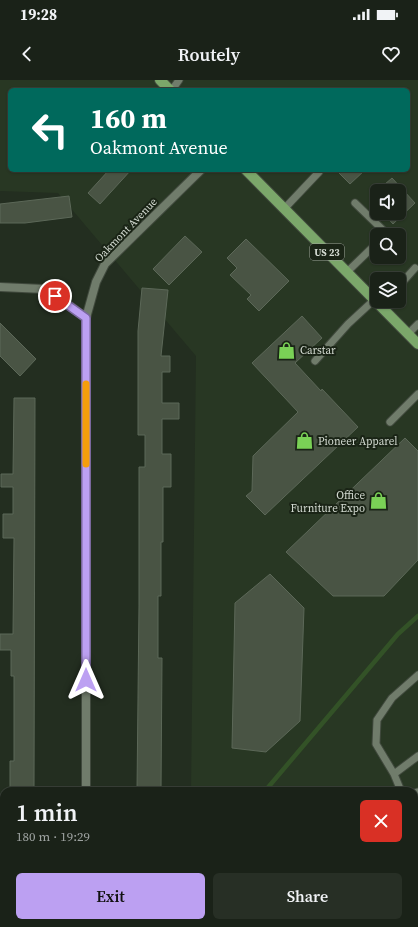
<!DOCTYPE html>
<html lang="en">
<head>
<meta charset="utf-8">
<style>
  body { margin:0; font-family:"Source Serif 4",serif; background:#272f25; color:#f1f3f6; height:100vh; display:flex; flex-direction:column; font-size:15px; white-space:nowrap }
  * { box-sizing:border-box; margin:0 }
  p { font-size:13px; color:#9fa4a2 }
  .icon { flex:none; width:22px; height:22px; fill:none; stroke:currentColor; stroke-width:2; stroke-linecap:round; stroke-linejoin:round }
  .map { position:relative; flex:1; overflow:hidden }
  .details { position:absolute; left:0px; top:707px; width:418px; height:140px; display:flex; flex-direction:column; background:#1a2218; border-radius:12px 12px 0 0; box-shadow:0 1px 3px #0004,0 0 0 1px #383f37 }
  .details>* { flex:none }
  .hud { position:absolute; left:8px; top:8px; width:402px; height:84px; border-radius:6px; box-shadow:0 1px 3px #0004,0 0 0 1px #383f37; background:#00695c; color:#fff; overflow:hidden }
  .fabs { position:absolute; left:370px; top:104px; display:grid; gap:8px }
  .fabs a { display:grid; place-items:center; width:36px; height:36px; border-radius:6px; background:#1a2218; box-shadow:0 1px 3px #0004,0 0 0 1px #383f37; font-size:20px }
  .pin { position:absolute; display:grid; place-items:center; width:34px; height:34px; color:#fff; margin:-17px; border:2px solid #fff; border-radius:50%; box-shadow:0 1px 4px #0007 }
  .me { position:absolute; width:44px; margin:-22px; rotate:0deg; stroke-linejoin:round; filter:drop-shadow(0 0 3px #0008) }
  .turn { display:flex; align-items:center; gap:14px; height:84px; padding:0 16px; font-size:18px }
  .turn .icon { width:52px; height:52px; stroke-width:2.5 }
  .turn b { display:block; font-size:28px; line-height:34px }
  .round { display:grid; place-items:center; flex:none; width:42px; height:42px; border-radius:6px; background:#272f25 }
  .head { display:flex; align-items:center; justify-content:space-between; height:68px; padding:0 16px }
  h1 { font-size:24px; font-weight:600; line-height:30px }
  .action { display:flex; gap:8px; margin-top:auto; padding:8px 16px }
  .action a { flex:1; height:46px; border-radius:6px; background:#bca0f2; color:#111; font-size:16px; font-weight:600; line-height:46px; text-align:center }
  .action a+a { background:#272f25; color:#f1f3f6 }
  .status { display:flex; justify-content:space-between; align-items:center; height:28px; padding:0 20px; background:#1a2218; direction:ltr }
  .status svg { height:11px; fill:currentColor }
  header { display:flex; justify-content:space-between; align-items:center; height:52px; padding:0 16px; background:#1a2218; font-size:18px; font-weight:600 }
  .map>svg:first-child { display:block }
  .built { fill:#283723; fill-rule:evenodd }
  .lines { fill:none; stroke-linecap:round; stroke-linejoin:round }
  .stream { stroke:#335227; stroke-width:4.5 }
  .building { fill:#495444; stroke:#5c6858 }
  .lane-casing { stroke:#40493d; stroke-width:9 }
  .street-casing { stroke:#40493d; stroke-width:10 }
  .primary-casing { stroke:#40493d; stroke-width:12 }
  .lane { stroke:#707c6b; stroke-width:7 }
  .street { stroke:#707c6b; stroke-width:8 }
  .primary { stroke:#7ba76a; stroke-width:10 }
  .route-casing { stroke:#7a689d; stroke-width:10 }
  .route { stroke:#bca0f2; stroke-width:7 }
  .slow { stroke:#f59e0b; stroke-width:7 }
  .labels { text-anchor:middle; dominant-baseline:central; stroke-width:4; stroke-linejoin:round; paint-order:stroke }
  .shield { fill:#1a2416; stroke:#9ca399; stroke-width:1 }
  .shield-label { font-size:10px; font-weight:bold; fill:#d3dad1 }
  .street-label { font-size:11px; fill:#d3dad1; stroke:#1a2416 }
  .poi-label { font-size:11px; fill:#d3dad1; stroke:#1a2416; text-anchor:start }
</style>
</head>
<body>
<div class="status"><b>19:28</b><svg viewBox="0 0 49 12"><path d="M0 12V9h3v3zM5 12V6h3v6zM10 12V3h3v9zM15 12V0h3v12zM26 1h20v11H26zM47 4h2v5h-2z"/></svg></div>
<header><svg class="icon" aria-label="back" viewBox="0 0 24 24"><path d="M15 5l-7 7 7 7"/></svg>Routely<svg class="icon" aria-label="heart" viewBox="0 0 24 24"><path d="M12 20l-8-8c-3-5 5-10 8-4 3-6 11-1 8 4z"/></svg></header>
<div class="map">
<svg width="418" height="847" viewBox="0 0 418 847">
  <rect width="100%" height="100%" fill="#232e20"/>
  <path class="built" d="M0 0H418V847H190V843H414V711H191L196 276 58 113 0 111ZM10 10H408V90H10ZM377 111H399V133H377ZM377 155H399V177H377ZM377 199H399V221H377Z"/>
  <g class="lines">
    <path class="stream" d="M265 711 398 554 418 536
      M190 847 192 843"/>
  </g>
  <path class="building" d="M109 90H131L100 124 88 113Z
    M336 90H365L350 104Z
    M392 98 415 123 393 144 383 133H399V111H377Z
    M377 111V126L369 118Z
    M69 116 72 137 25 143H0V124Z
    M185 156 202 172 169 205 153 189Z
    M246 159 289 201 259 231 247 219 251 215 230 195 237 188 227 178Z
    M142 208 168 210 161 276H170V292H162V323H179V339H162V374H171V407H163V462H161V516H158V578H162L161 711H137L139 525V387H145V355H138V251Z
    M302 236 322 258 295 283 321 311 322 309 358 347 265 435 246 416 252 411 253 376 298 332 252 283Z
    M0 243 36 279 20 296 0 276Z
    M14 318H35L34 711H10V681H14V596H11V570H0V554H13L14 458H3V434H13V407H1V394H13Z
    M405 358 418 371V480L384 516H333L286 472Z
    M270 494 304 528 300 641 266 672 232 668 235 523Z"/>
  <g class="lines">
    <defs>
      <path id="lane" d="M172 10 179 0
        M355 123 387 154 386 155
        M284 129 319 92
        M347 192 377 163
        M399 206 415 188
        M408 254 418 244
        M315 281 348 244 374 220
        M390 342 418 314
        M394 694 418 676
        M401 711 394 694 376 664 377 640 392 618 418 595
        M414 713 418 712
        M358 847 359 843"/>
      <path id="street" d="M0 207 44 209 66 223 86 238
        M86 711V238L96 202 105 184 201 90
        M414 742H418
        M0 779 4 778"/>
      <path id="primary" d="M160 0 170 10
        M246 90 418 264"/>
    </defs>
    <use href="#lane" class="lane-casing"/>
    <use href="#street" class="street-casing"/>
    <use href="#primary" class="primary-casing"/>
    <use href="#lane" class="lane"/>
    <use href="#street" class="street"/>
    <use href="#primary" class="primary"/>
  </g>
  <g class="lines">
    <defs>
      <path id="route" d="M55 216 86 238V600"/>
    </defs>
    <use href="#route" class="route-casing"/>
    <use href="#route" class="route"/>
    <path class="slow" d="M86 304V384"/>
  </g>
  <defs>
    <symbol id="shop-bare" viewBox="-9 -9 18 18"><path d="M-5-2.5h2.3a2.7 3.5 0 0 1 5.4 0H5L5.5 6h-11ZM-1.5-2.5h3a1.5 2.3 0 0 0-3 0Z" fill="#7ad156" stroke="#1a2416" stroke-width="2.5" paint-order="stroke"/></symbol>
  </defs>
  <g fill-rule="evenodd">
    <use href="#shop-bare" x="274" y="258" width="25" height="25"/>
    <use href="#shop-bare" x="292" y="348" width="25" height="25"/>
    <use href="#shop-bare" x="366" y="408" width="25" height="25"/>
  </g>
  <g class="labels">
    <rect class="shield" x="310" y="164" width="34" height="16" rx="3"/>
    <g class="shield-label">
      <text x="327" y="172">US 23</text>
    </g>
    <g class="street-label">
      <text transform="translate(126 150) rotate(-46)">Oakmont Avenue</text>
    </g>
    <g class="poi-label">
      <text x="300" y="270">Carstar</text>
      <text x="318" y="361">Pioneer Apparel</text>
      <text x="365" y="415" text-anchor="end">Office<tspan x="365" dy="13">Furniture Expo</tspan></text>
    </g>
  </g>
</svg>
<div class="fabs">
<a><svg class="icon" aria-label="sound" viewBox="0 0 24 24"><path d="M4 9h4l5-4v14l-5-4H4zM17 9q2 3 0 6"/></svg></a>
<a><svg class="icon" aria-label="search" viewBox="0 0 24 24"><circle cx="10" cy="10" r="6"/><path d="M15 15l6 6"/></svg></a>
<a><svg class="icon" aria-label="layers" viewBox="0 0 24 24"><path d="M12 4l9 5-9 5-9-5zM3 14l9 5 9-5"/></svg></a>
</div>
<div class="pin" style="left:55px;top:216px;background:#d93025"><svg class="icon" aria-label="arrive" viewBox="0 0 24 24"><path d="M6 21V4h12l-3 4 3 4H6"/></svg></div>
<svg class="me" style="left:86px;top:600px" viewBox="-20 -20 40 40"><path d="M0-17L14 15 0 8-14 15z" fill="#bca0f2" stroke="#fff" stroke-width="4"/></svg>
<div class="hud">
<div class="turn"><svg class="icon" aria-label="left" viewBox="0 0 24 24"><path d="M17 20v-9H6M10 6l-5 5 5 5"/></svg><div><b>160 m</b>Oakmont Avenue</div></div>
</div>
<section class="details">
<div class="head"><div><h1>1 min</h1><p>180 m · 19:29</p></div><a class="round" style="background:#d93025;color:#fff"><svg class="icon" aria-label="close" viewBox="0 0 24 24"><path d="M6 6l12 12M18 6L6 18"/></svg></a></div>
<div class="action"><a>Exit</a><a>Share</a></div>
</section>
</div>
</body>
</html>
